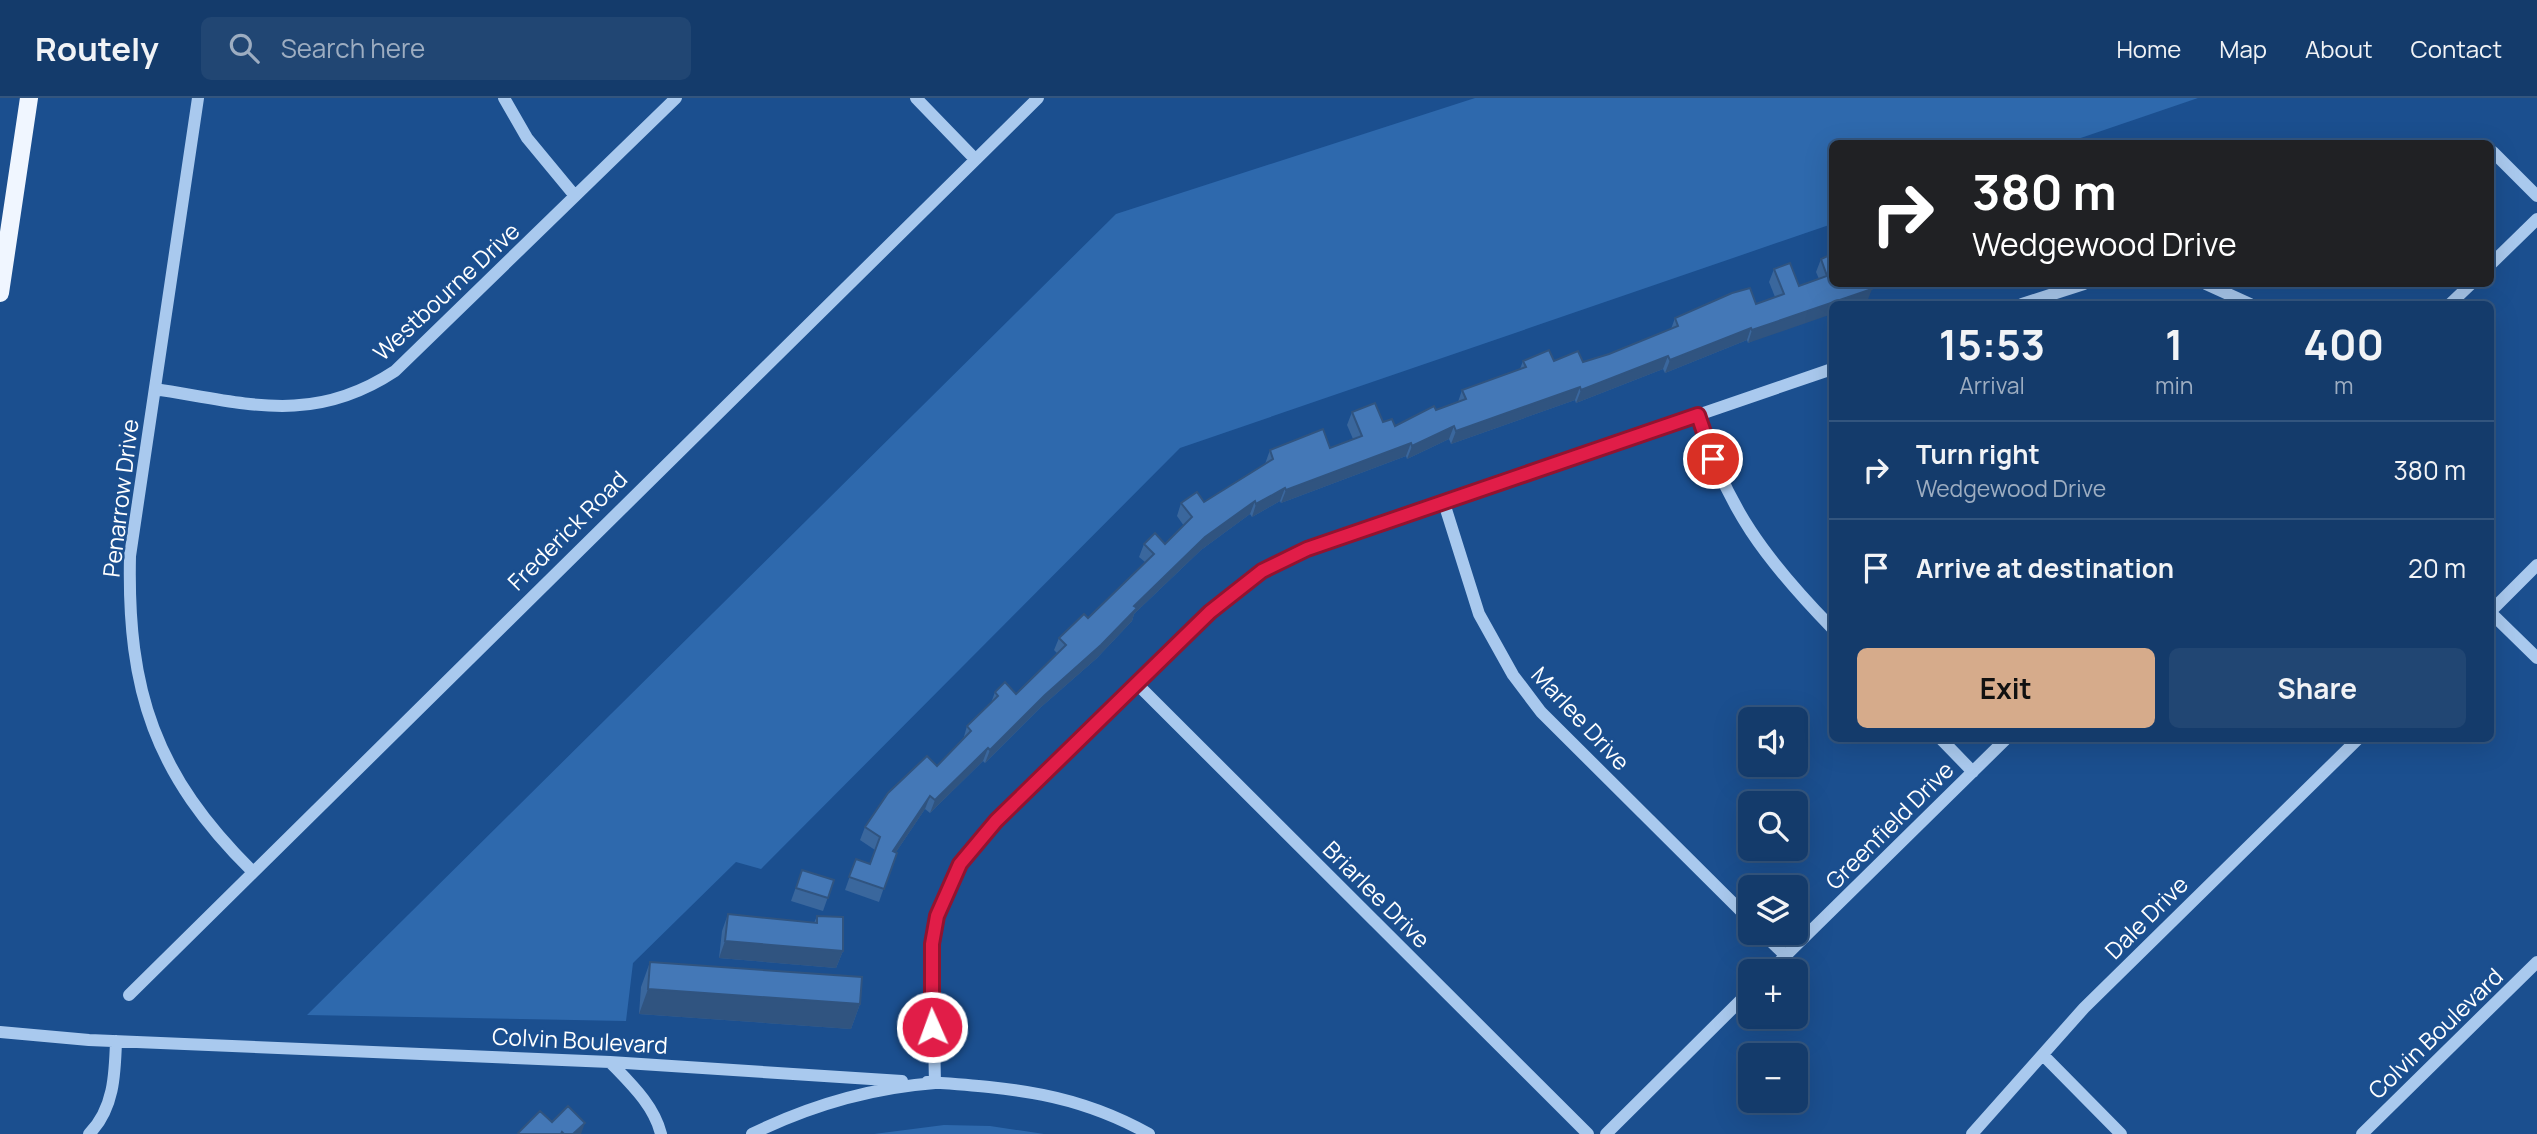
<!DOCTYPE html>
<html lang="en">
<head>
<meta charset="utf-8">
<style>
  body { margin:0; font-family:Manrope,sans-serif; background:#214673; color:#f1f3f6; height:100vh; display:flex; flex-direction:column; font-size:26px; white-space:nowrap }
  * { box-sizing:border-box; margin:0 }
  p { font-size:23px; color:#9dadc1 }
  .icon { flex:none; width:38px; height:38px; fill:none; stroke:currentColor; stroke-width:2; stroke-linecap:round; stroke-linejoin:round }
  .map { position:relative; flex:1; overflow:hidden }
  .panel { position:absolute; left:1829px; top:203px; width:665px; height:441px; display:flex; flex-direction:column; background:#143b6b; border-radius:10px; box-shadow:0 7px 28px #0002,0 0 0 2px #33557e }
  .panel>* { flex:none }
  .hud { position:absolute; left:1829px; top:42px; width:665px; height:147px; border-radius:10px; box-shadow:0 7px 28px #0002,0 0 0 2px #33557e; background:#202124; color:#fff; overflow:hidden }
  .controls { position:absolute; left:1738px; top:609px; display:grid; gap:14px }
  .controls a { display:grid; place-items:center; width:70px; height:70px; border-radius:10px; background:#143b6b; box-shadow:0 7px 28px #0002,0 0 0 2px #33557e; font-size:35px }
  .pin { position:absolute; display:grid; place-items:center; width:60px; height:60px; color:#fff; margin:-30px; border:4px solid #fff; border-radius:50%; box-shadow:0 2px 7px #0007 }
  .me { position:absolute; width:77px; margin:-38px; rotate:358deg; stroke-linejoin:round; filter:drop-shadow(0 0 5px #0008) }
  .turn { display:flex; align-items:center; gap:24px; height:147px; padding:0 28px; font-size:32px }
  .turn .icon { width:91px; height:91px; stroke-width:2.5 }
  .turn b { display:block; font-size:49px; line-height:60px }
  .eta { display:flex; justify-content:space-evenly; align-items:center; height:119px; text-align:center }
  .eta b { font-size:42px; font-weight:700; line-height:49px }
  .button { display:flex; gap:14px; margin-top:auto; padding:14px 28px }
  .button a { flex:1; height:80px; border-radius:10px; background:#d6ab8b; color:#111; font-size:28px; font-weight:700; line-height:80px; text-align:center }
  .button a+a { background:#214673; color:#f1f3f6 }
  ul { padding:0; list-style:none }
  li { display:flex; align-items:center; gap:21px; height:98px; padding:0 28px; border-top:2px solid #33557e }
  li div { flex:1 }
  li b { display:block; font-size:26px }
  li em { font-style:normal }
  header { display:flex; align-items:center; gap:42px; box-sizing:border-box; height:98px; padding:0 35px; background:#143b6b; border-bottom:2px solid #33557e }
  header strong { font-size:33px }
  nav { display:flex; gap:38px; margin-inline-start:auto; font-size:24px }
  .search { width:490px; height:63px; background:#214673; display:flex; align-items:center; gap:18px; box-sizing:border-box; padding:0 24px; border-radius:10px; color:#9dadc1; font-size:26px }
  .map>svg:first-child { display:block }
  .green { fill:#2e69ad }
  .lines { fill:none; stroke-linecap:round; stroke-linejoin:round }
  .minor { stroke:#a9c9ee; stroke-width:12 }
  .major { stroke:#f0f6ff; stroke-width:18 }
  .wall { fill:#3a679d }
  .shaded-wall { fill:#305480 }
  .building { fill:#4478b7; stroke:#305480; stroke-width:2 }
  .route-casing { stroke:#92132f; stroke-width:18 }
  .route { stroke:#e11d48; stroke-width:12 }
  .labels { text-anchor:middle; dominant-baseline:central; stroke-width:5; stroke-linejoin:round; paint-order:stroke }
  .street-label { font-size:23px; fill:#fff; stroke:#1b4f8f }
</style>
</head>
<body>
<header>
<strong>Routely</strong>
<div class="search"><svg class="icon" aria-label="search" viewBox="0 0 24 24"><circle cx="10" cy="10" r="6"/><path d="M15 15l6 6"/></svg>Search here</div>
<nav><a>Home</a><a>Map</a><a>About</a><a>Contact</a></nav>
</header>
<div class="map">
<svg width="2537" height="1036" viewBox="0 0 2537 1036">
  <rect width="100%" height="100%" fill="#1b4f8f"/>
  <path class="green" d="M1475 0H2198L2066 45 1832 46V126L1180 350 761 771 736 764 633 865 626 923 307 917 1116 116Z
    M944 1027 990 1028 1044 1036H874Z"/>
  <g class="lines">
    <path class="minor" d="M198 0 130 458C127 593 155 677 252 773
      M504 0 527 40 575 98
      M916 0 974 60
      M2493 54 2537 98
      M2490 167 2537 121
      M2206 186 2250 206
      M2022 206 2084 186
      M2450 206 2471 186
      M155 291C246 305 312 328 395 273L676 0
      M1698 317C1726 410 1766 462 1832 530
      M1444 405 1479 516 1513 577 1541 614 1750 822
      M2490 514 2537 467
      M2490 514 2537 560
      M1137 586 1588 1036
      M1940 640 1973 674
      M1762 835 1786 858
      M1770 873 2007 640
      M129 897 1038 0
      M0 934 89 942 610 964 902 983
      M2043 957 2121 1036
      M610 964C630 985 654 1007 661 1036
      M927 984C1010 990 1074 994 1149 1036
      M89 1036C114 1011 115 976 116 943
      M752 1036C811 1007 869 990 935 985L932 846 937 818 960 766 996 722 1210 514 1262 473 1307 451 1832 271
      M1606 1036 1750 893
      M1972 1036 2084 910 2359 640
      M2362 1036 2537 864"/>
    <path class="major" d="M0 195 29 0"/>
  </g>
  <path class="wall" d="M1821 161 1867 204 1861 206H1832L1748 245 1747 242 1665 275 1663 271 1576 305 1575 302 1451 346 1449 341 1407 361 1406 358 1281 405 1280 403 1252 419 1250 416 1201 452 1134 516 1132 523 1097 560 1040 610 985 665 983 663 930 715 925 711 896 754 879 804 845 792 856 761 870 766 875 752 860 742 865 729 937 668 963 642 967 628 991 605 995 594 1016 596 1057 555 1054 552 1059 540 1088 520 1145 464 1139 459 1144 446H1165L1184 428 1177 418 1181 405 1204 404 1265 366 1270 352 1330 350 1353 341 1347 327 1352 314 1395 328 1458 304 1462 292 1520 271 1523 263 1583 264 1609 256 1671 231 1675 220 1756 206 1775 199 1769 184 1774 171 1799 188 1819 181 1816 174Z
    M802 772 834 782 823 813 791 803Z
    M728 816 814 825 817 818 843 853 836 870 719 860 722 833Z
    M650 864 860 906 851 931 639 916 641 889Z"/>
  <path class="shaded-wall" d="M1872 191 1867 204 1861 206H1832V216L1748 245 1752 232Z
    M1751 230 1747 242 1665 275 1670 262Z
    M1668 258 1663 271 1576 305 1581 292Z
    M1580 289 1575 302 1451 346 1456 333Z
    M1454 328 1449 341 1407 361 1412 348Z
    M1411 345 1406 358 1281 405 1286 392Z
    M1285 390 1280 403 1252 419 1256 406Z
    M1255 403 1250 416 1201 452 1134 516 1132 523 1097 560 1040 610 985 665 990 652 1134 508 1205 439Z
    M988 650 983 663 930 715 935 702Z
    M930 698 925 711 888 766 893 753Z
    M725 843 843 853 836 870 719 860Z
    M648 891 860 906 851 931 639 916Z
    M585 1025 581 1036H573Z"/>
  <path class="building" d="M1832 156V186H1870L1872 191 1752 232 1751 230 1670 262 1668 258 1581 292 1580 289 1456 333 1454 328 1412 348 1411 345 1286 392 1285 390 1256 406 1255 403 1205 439 1134 508 1137 510 1101 547 1045 597 990 652 988 650 935 702 930 698 893 753 897 755 884 791 849 779 856 761 870 766 880 739 865 729 888 695 927 658 937 668 971 633 967 628 998 598 995 594 1005 584 1016 596 1066 547 1059 540 1084 516 1088 520 1154 456 1144 446 1155 435 1165 446 1192 419 1181 405 1197 394 1204 404 1273 361 1270 352 1323 331 1330 350 1362 338 1352 314 1375 305 1383 324 1392 321 1395 328 1434 308 1436 312 1466 301 1462 292 1526 269 1523 263 1549 252 1554 263 1578 253 1583 264 1609 256 1678 228 1675 220 1732 195 1750 190 1756 206 1784 196 1774 171 1790 165 1799 188 1827 178 1821 161Z
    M802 772 834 782 828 800 796 790Z
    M728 816 817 825V818L843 819V853L725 843Z
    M650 864 862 879 860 906 648 891Z
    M568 1008 585 1025 573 1036H564L562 1034 561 1036H519L518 1035 540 1013 552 1024Z"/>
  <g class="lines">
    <defs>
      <path id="route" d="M932 929V846L937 818 960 766 996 723 1210 514 1262 473 1307 451 1698 317 1713 361"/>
    </defs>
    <use href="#route" class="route-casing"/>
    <use href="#route" class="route"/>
  </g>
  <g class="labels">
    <g class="street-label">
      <text transform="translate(446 193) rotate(-43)">Westbourne Drive</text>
      <text transform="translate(120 400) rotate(-83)">Penarrow Drive</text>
      <text transform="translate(567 432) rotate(-45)">Frederick Road</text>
      <text transform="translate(1581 620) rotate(47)">Marlee Drive</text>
      <text transform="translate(1889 727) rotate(-45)">Greenfield Drive</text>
      <text transform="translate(1377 796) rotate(45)">Briarlee Drive</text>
      <text transform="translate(2146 819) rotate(-45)">Dale Drive</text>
      <text transform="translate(2435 935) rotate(-44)">Colvin Boulevard</text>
      <text transform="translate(580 942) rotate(3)">Colvin Boulevard</text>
    </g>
  </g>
</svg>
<div class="controls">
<a><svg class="icon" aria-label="sound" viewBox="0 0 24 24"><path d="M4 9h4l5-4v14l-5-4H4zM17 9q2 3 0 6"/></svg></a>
<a><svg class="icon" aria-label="search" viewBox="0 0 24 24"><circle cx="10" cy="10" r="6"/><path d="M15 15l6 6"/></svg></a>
<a><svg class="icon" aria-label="layers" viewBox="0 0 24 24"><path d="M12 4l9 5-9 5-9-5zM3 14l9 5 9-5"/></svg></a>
<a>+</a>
<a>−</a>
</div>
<div class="pin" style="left:1713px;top:361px;background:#d93025"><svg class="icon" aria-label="arrive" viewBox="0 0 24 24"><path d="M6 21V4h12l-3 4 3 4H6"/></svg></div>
<svg class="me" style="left:932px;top:929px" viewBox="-20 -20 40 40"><circle r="17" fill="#e11d48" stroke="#fff" stroke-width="3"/><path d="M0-11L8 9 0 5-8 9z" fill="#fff"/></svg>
<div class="hud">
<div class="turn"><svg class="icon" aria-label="right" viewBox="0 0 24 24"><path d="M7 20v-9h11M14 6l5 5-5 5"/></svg><div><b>380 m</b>Wedgewood Drive</div></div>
</div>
<section class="panel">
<div class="eta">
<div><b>15:53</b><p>Arrival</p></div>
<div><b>1</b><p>min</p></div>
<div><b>400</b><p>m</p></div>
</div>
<ul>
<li><svg class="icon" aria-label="right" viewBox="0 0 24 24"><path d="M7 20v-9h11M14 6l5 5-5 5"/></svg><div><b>Turn right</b><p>Wedgewood Drive</p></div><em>380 m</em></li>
<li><svg class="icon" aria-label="arrive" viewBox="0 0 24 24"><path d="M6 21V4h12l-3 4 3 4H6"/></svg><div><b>Arrive at destination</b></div><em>20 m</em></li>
</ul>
<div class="button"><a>Exit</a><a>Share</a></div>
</section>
</div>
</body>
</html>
